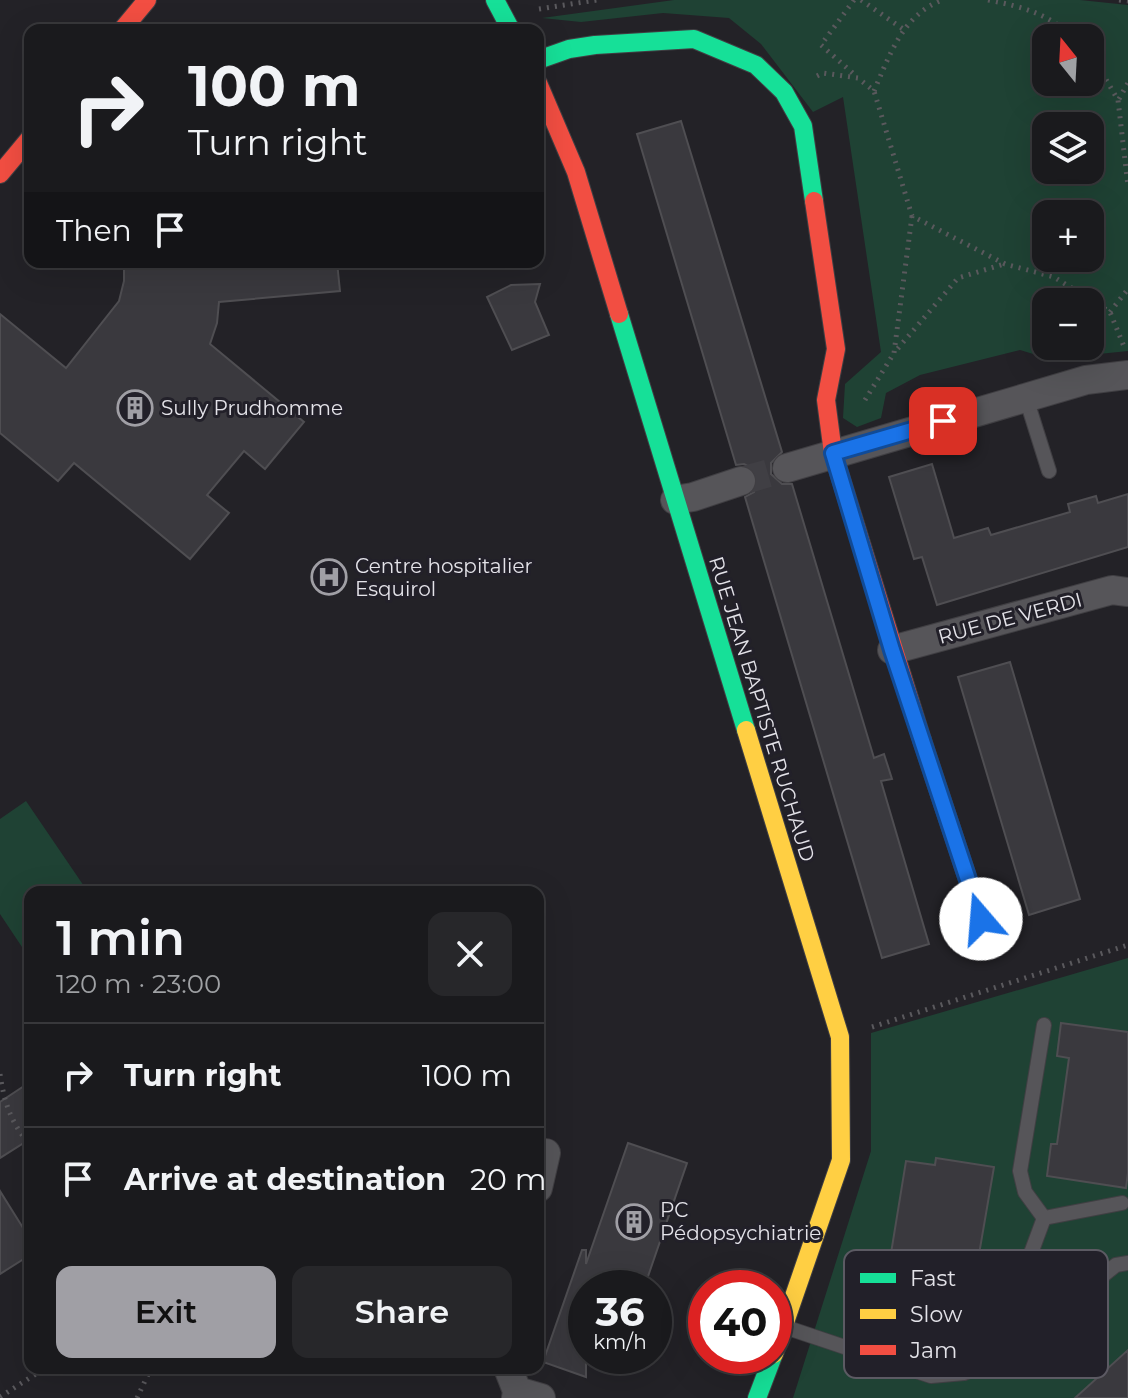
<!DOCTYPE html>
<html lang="en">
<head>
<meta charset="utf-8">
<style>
  body { margin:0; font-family:Montserrat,sans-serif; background:#27272a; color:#f1f3f6; height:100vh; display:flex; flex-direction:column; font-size:30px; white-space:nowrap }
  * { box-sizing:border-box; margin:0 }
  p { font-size:26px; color:#9fa1a4 }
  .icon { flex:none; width:44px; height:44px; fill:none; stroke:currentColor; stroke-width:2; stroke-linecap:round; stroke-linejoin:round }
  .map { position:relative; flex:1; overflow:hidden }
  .side { position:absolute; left:24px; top:886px; width:520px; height:488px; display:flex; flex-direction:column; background:#1a1a1d; border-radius:16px; box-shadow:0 8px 32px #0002,0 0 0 2px #38383b }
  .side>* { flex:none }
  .hud { position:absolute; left:24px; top:24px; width:520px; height:244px; border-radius:16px; box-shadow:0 8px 32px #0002,0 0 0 2px #38383b; background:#1a1a1d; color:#f1f3f6; overflow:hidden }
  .needle { width:52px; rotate:342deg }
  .tools { position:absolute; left:1032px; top:24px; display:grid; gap:16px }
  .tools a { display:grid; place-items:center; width:72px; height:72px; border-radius:16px; background:#1a1a1d; box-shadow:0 8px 32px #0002,0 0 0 2px #38383b; font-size:40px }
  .speed { position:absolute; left:568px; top:1270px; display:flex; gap:16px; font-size:40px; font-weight:700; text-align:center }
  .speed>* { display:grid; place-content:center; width:104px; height:104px; border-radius:50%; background:#1a1a1d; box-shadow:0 8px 32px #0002,0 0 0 2px #38383b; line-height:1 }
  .speed small { font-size:20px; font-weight:400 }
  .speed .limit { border:12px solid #d22; background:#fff; color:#111 }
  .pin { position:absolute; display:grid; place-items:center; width:68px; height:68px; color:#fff; margin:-34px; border-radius:16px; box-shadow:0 4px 12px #0006 }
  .me { position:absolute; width:88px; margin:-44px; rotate:342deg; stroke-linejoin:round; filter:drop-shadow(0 0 6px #0008) }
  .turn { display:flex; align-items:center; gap:28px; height:168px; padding:0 32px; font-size:36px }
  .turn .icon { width:104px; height:104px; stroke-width:2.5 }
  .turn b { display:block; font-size:56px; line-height:68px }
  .then { display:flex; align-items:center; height:76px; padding:0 32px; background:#0003; gap:16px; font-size:30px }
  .round { display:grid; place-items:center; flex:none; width:84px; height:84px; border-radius:16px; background:#27272a }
  .head { display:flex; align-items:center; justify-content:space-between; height:136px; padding:0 32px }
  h1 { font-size:48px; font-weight:600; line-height:60px }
  .button { display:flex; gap:16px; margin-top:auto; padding:16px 32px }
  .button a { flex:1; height:92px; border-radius:16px; background:#a09fa5; color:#111; font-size:32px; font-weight:600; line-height:92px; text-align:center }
  .button a+a { background:#27272a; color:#f1f3f6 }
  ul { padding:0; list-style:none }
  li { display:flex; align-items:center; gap:24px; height:104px; padding:0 32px; border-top:2px solid #38383b }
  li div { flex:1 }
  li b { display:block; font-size:30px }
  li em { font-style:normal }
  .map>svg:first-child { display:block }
  .green { fill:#1f4234; fill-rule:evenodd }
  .building { fill:#3a393e; stroke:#4f4e52; stroke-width:2 }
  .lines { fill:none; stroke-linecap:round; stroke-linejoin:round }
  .street-tunnel { stroke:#403f44; stroke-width:28; stroke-dasharray:28 14; stroke-linecap:butt }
  .lane-casing { stroke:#403f43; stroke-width:16 }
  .street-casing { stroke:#403f43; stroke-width:30 }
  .fast-casing { stroke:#403f43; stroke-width:20 }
  .slow-casing { stroke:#403f43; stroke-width:20 }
  .jam-casing { stroke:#403f43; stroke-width:20 }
  .path { stroke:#5a595d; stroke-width:5; stroke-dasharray:2 6; stroke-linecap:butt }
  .lane { stroke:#565559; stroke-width:14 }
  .street { stroke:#565559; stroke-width:28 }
  .fast { stroke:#16e098; stroke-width:18 }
  .slow { stroke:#ffcf43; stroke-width:18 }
  .jam { stroke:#f24e42; stroke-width:18 }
  .route-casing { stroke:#114b97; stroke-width:20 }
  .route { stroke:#1a73e8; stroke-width:14 }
  .labels { text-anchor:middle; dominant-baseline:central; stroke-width:6; stroke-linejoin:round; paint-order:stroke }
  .poi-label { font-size:20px; fill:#e4e3e9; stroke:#222029; text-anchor:start }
  .street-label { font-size:20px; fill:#e4e3e9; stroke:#222029 }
  .key { fill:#222029; stroke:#5c5a63; stroke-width:2 }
  .key-label { font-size:22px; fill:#e4e3e9 }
</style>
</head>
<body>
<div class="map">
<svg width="1128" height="1398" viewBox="0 0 1128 1398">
  <rect width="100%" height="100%" fill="#232227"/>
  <path class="green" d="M674 0H1080L1128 5V351L1050 359 1020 350 920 375 886 393 881 418 857 427 843 418 845 384 881 352 843 97 813 112 761 44 729 18 663 13 581 22 542 18ZM1046 38H1090V82H1046ZM1046 126H1090V170H1046ZM1046 214H1090V258H1046ZM1046 302H1090V346H1046Z
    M26 801 88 892H30V959L0 914V819Z
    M1128 958V1398H793L871 1151V1033Z"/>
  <path class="building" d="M681 121 782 452 771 463V474L782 484H792L874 758 884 754 892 779 881 781 929 944 882 958 745 497 754 492 757 476 752 468 744 464 736 465 637 134Z
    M124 262H337L340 291 219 302 217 323 210 344 304 422 265 469 244 451 207 495 229 513 190 559 74 463 58 481 0 433V314L66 368 119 301 124 281Z
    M540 284 535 302 549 335 512 350 487 297 511 285Z
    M932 464 954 538 988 528 991 535 1070 512 1068 504 1096 496 1098 503 1128 494V547L937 605 922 557 914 559 889 477Z
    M1010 662 1080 899 1029 915 958 677Z
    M1061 1023 1128 1032V1173L1126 1188 1047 1176 1051 1144H1057L1069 1058 1057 1056Z
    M30 1082V1139L0 1158V1102Z
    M628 1143 687 1163 644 1288H586V1377L543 1362 582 1250H586V1264Z
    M936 1158 994 1167 967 1324 951 1320 949 1337 879 1327 906 1161 935 1165Z
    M0 1191 30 1239V1255L0 1274Z
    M1128 1350V1398H1075Z"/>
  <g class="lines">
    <path class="street-tunnel" d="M741 481 787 468"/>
    <defs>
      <path id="lane" d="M1026 398 1049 471
        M1044 1025 1020 1171 1025 1192 1044 1218 1122 1203
        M788 1328 931 1376 964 1373 1000 1358 1116 1265 1128 1263
        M1000 1358 1004 1326 1044 1218"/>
      <path id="street" d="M787 468 1086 380 1128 375
        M675 500 693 497 741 481
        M892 650 1112 590 1128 592
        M538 1188 546 1153
        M508 1368 517 1391 516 1398
        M517 1391 541 1398"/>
      <path id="fast" d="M495 0 511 30
        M538 60 569 49 595 45 694 39 756 65 784 92 803 126 814 201
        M619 314 746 730
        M922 740 981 919
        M757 1398 773 1356"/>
      <path id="slow" d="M746 730 840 1037 841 1160 774 1354"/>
      <path id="jam" d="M122 30 147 0
        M538 83 576 172 619 314
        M0 174 30 138
        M814 201 836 349 826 400 833 453 922 740"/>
    </defs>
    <use href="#lane" class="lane-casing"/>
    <use href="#street" class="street-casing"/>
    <use href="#fast" class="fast-casing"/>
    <use href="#slow" class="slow-casing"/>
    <use href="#jam" class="jam-casing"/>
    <path class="path" d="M854 0 821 45 856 76
      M861 0 903 29
      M988 0C1023 7 1047 13 1074 38
      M1119 0 1128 1
      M539 9 597 0
      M1090 52 1118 100 1128 186
      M817 76 823 73 858 78 874 91 912 216 1005 264 1054 277 1110 312 1125 349
      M874 91C890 54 903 15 942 0
      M1119 99 1128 83
      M912 216 894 353 958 278 1004 264
      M1110 312 1128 289
      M865 400 894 353
      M872 1027 1128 945
      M0 1074C4 1102 11 1123 30 1145
      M0 1397 45 1368
      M137 1398 151 1368"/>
    <use href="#lane" class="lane"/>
    <use href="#street" class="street"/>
    <use href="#fast" class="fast"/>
    <use href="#slow" class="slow"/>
    <use href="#jam" class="jam"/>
  </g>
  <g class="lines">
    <defs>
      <path id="route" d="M943 421 833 453 892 650 981 919"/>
    </defs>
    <use href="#route" class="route-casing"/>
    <use href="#route" class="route"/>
  </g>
  <defs>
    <symbol id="building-ring" viewBox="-11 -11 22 22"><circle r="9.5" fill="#222029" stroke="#a09fa5" stroke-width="1.5"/><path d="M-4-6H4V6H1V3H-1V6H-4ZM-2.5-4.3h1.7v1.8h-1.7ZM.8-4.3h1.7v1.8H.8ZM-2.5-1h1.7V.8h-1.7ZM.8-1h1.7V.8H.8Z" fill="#a09fa5"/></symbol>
    <symbol id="hospital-ring" viewBox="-11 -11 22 22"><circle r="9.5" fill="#222029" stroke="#a09fa5" stroke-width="1.5"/><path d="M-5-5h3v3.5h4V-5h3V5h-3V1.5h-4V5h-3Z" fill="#a09fa5"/></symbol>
  </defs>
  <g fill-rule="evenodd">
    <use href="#building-ring" x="115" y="388" width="40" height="40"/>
    <use href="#hospital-ring" x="309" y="557" width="40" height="40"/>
    <use href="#building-ring" x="614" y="1202" width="40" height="40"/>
  </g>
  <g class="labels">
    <g class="poi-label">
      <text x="161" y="408">Sully Prudhomme</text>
      <text x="355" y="566">Centre hospitalier<tspan x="355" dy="23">Esquirol</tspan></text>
      <text x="660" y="1210">PC<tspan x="660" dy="23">Pédopsychiatrie</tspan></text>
    </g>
    <g class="street-label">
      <text transform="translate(1010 618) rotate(-15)">RUE DE VERDI</text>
      <text transform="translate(762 709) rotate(73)">RUE JEAN BAPTISTE RUCHAUD</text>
    </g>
  </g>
  <rect x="844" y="1250" width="264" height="128" rx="12" class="key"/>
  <rect x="860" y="1273" width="36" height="10" fill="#16e098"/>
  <rect x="860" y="1309" width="36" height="10" fill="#ffcf43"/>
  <rect x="860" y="1345" width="36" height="10" fill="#f24e42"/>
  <g class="key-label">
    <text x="910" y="1286">Fast</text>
    <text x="910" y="1322">Slow</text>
    <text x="910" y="1358">Jam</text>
  </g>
</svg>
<div class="tools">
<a><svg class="needle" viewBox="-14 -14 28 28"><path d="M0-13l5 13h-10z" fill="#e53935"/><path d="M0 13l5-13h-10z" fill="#9fa1a4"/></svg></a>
<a><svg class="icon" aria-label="layers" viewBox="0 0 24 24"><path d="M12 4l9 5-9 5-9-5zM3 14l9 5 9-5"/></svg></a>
<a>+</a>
<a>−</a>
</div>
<div class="speed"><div>36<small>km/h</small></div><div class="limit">40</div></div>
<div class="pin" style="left:943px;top:421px;background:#d93025"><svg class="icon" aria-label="arrive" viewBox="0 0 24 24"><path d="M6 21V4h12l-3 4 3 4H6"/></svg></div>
<svg class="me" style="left:981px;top:919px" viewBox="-20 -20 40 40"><circle r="19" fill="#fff"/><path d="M0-13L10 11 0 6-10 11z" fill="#1a73e8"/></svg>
<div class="hud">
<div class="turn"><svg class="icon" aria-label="right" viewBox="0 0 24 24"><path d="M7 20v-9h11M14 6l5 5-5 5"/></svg><div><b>100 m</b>Turn right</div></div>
<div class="then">Then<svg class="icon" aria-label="arrive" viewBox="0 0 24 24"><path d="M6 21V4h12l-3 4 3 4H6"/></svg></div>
</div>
<section class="side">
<div class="head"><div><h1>1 min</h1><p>120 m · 23:00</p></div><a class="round"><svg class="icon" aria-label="close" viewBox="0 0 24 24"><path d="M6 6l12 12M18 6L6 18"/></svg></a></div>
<ul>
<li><svg class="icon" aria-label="right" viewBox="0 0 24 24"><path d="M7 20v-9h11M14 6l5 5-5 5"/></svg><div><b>Turn right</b></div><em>100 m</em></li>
<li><svg class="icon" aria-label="arrive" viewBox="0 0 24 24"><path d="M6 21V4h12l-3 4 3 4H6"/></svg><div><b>Arrive at destination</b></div><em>20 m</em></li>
</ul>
<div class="button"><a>Exit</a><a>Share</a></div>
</section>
</div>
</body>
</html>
